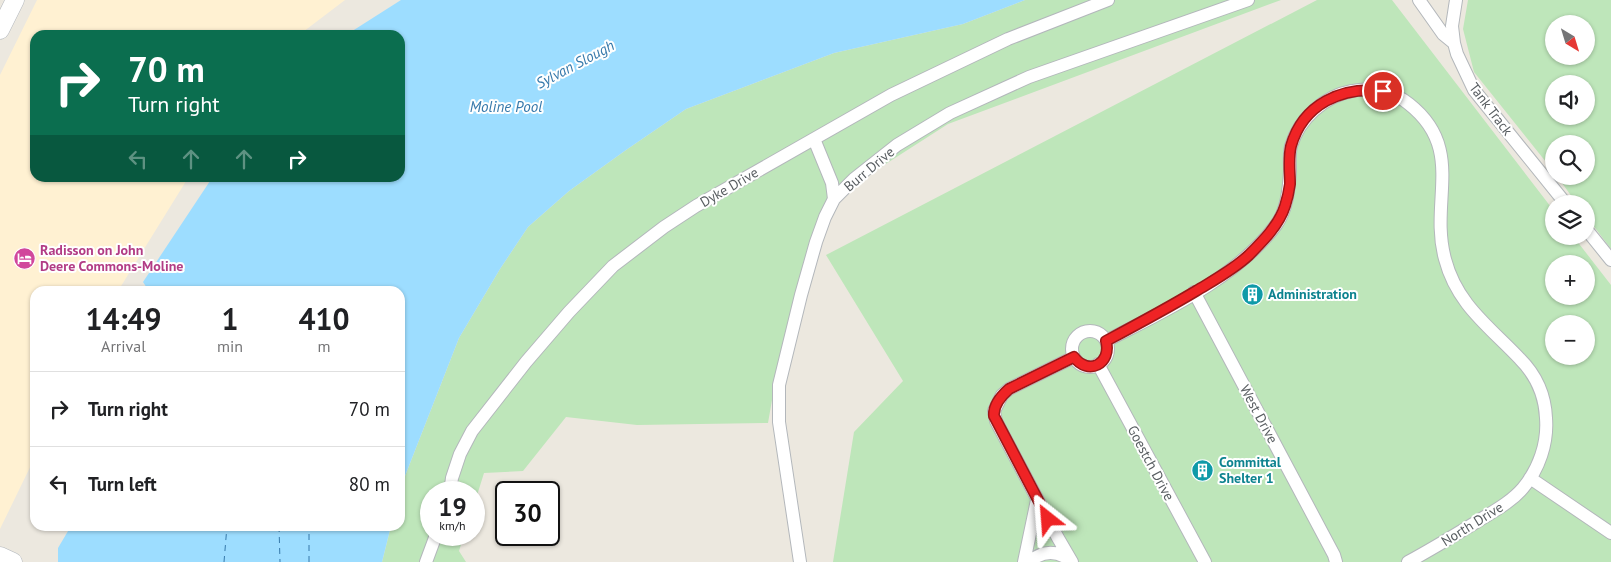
<!DOCTYPE html>
<html lang="en">
<head>
<meta charset="utf-8">
<style>
  body { margin:0; font-family:"PT Sans",sans-serif; background:#f2f2f2; color:#202124; height:100vh; display:flex; flex-direction:column; font-size:19px; white-space:nowrap }
  * { box-sizing:border-box; margin:0 }
  p { font-size:16px; color:#757577 }
  .icon { flex:none; width:28px; height:28px; fill:none; stroke:currentColor; stroke-width:2; stroke-linecap:round; stroke-linejoin:round }
  .map { position:relative; flex:1; overflow:hidden }
  .drawer { position:absolute; left:30px; top:286px; width:375px; height:245px; display:flex; flex-direction:column; background:#fff; border-radius:15px; box-shadow:0 1px 4px #0004 }
  .drawer>* { flex:none }
  .hud { position:absolute; left:30px; top:30px; width:375px; height:152px; border-radius:15px; box-shadow:0 1px 4px #0004; background:#0b6e4f; color:#fff; overflow:hidden }
  .needle { width:32px; rotate:142deg }
  .fabs { position:absolute; left:1545px; top:15px; display:grid; gap:10px }
  .fabs a { display:grid; place-items:center; width:50px; height:50px; border-radius:50%; background:#fff; box-shadow:0 1px 4px #0004; font-size:25px }
  .speed { position:absolute; left:420px; top:481px; display:flex; gap:10px; font-size:25px; font-weight:700; text-align:center }
  .speed>* { display:grid; place-content:center; width:65px; height:65px; border-radius:50%; background:#fff; box-shadow:0 1px 4px #0004; line-height:1 }
  .speed small { font-size:12px; font-weight:400 }
  .speed .limit { border:2px solid #111; border-radius:8px; background:#fff; color:#111 }
  .pin { position:absolute; display:grid; place-items:center; width:42px; height:42px; color:#fff; margin:-21px; border:2px solid #fff; border-radius:50%; box-shadow:0 1px 5px #0007 }
  .me { position:absolute; width:55px; margin:-28px; rotate:332deg; stroke-linejoin:round; filter:drop-shadow(0 0 4px #0008) }
  .turn { display:flex; align-items:center; gap:18px; height:105px; padding:0 15px; font-size:22px }
  .turn .icon { width:65px; height:65px; stroke-width:2.5 }
  .turn b { display:block; font-size:35px; line-height:42px }
  .lanes { display:flex; align-items:center; height:48px; padding:0 15px; background:#0003; justify-content:center; gap:25px; direction:ltr }
  .lanes .off { opacity:.35 }
  .eta { display:flex; justify-content:space-evenly; align-items:center; height:85px; text-align:center }
  .eta b { font-size:30px; font-weight:800; line-height:35px }
  ul { padding:0; list-style:none }
  li { display:flex; align-items:center; gap:15px; height:75px; padding:0 15px; border-top:1px solid #e0e0e0 }
  li div { flex:1 }
  li b { display:block; font-size:19px }
  li em { font-style:normal }
  .map>svg:first-child { display:block }
  .commercial { fill:#fff1d2 }
  .green { fill:#bee6ba; fill-rule:evenodd }
  .water { fill:#9dddff }
  .lines { fill:none; stroke-linecap:round; stroke-linejoin:round }
  .ferry { stroke:#3679ab; stroke-width:1; stroke-dasharray:6 5; stroke-linecap:butt }
  .street-casing { stroke:#b3b7bb; stroke-width:14 }
  .secondary-casing { stroke:#b3b8bd; stroke-width:19 }
  .street { stroke:#fff; stroke-width:12 }
  .secondary { stroke:#fff; stroke-width:18 }
  .route-casing { stroke:#9b1718; stroke-width:12 }
  .route { stroke:#ef2325; stroke-width:9 }
  .labels { text-anchor:middle; dominant-baseline:central; stroke-width:4; stroke-linejoin:round; paint-order:stroke }
  .street-label { font-size:14px; fill:#585d61; stroke:#fff }
  .hotel-label { font-size:14px; font-weight:bold; fill:#b23c85; stroke:#fff; text-anchor:start }
  .culture-label { font-size:14px; font-weight:bold; fill:#0d838f; stroke:#fff; text-anchor:start }
  .water-label { font-size:15px; font-style:italic; fill:#3679ab; stroke:#fff }
</style>
</head>
<body>
<div class="map">
<svg width="1611" height="562" viewBox="0 0 1611 562">
  <rect width="100%" height="100%" fill="#ece8df"/>
  <path class="commercial" d="M37 0H345L299 35H35V178H188L118 291H35V457L0 529V75Z"/>
  <path class="green" d="M1025 0H1281L948 124 828 201 780 354 768 423 637 425 566 417 523 471 484 473 474 505V492H431V535H464L459 551 466 562H382L391 526H400V494L405 476 459 338 500 269 528 227 569 191 626 150 686 109 834 53 963 24Z
    M1317 0H1392L1554 211V236H1573L1611 285V562H833L854 432 903 381 826 255ZM1554 264H1586V296H1554ZM1554 324H1586V356H1554Z
    M1468 0H1611V249L1586 216V204H1577L1557 176H1586V144H1554V172L1474 72 1463 29ZM1554 24H1586V56H1554ZM1554 84H1586V116H1554Z"/>
  <path class="water" d="M401 0H1025L963 24 834 53 686 109 626 150 569 191 528 227 500 269 459 338 405 476 400 494V291H149L143 282 212 178H400V35H346Z
    M71 526H391L382 562H58V548Z"/>
  <g class="lines">
    <path class="ferry" d="M279 526 280 562
      M224 562 227 526
      M309 562V526"/>
    <defs>
      <path id="street" d="M1419 0 1443 34 1454 43
        M1456 0 1452 26 1454 43 1457 54 1474 90 1566 204
        M814 139 832 183 834 199
        M1586 229 1611 260
        M1194 292 1334 555 1336 562
        M1072 349a18 18 0 1 1 36 0a18 18 0 1 1-36 0Z
        M1106 341C1164 311 1237 278 1276 225 1287 210 1289 189 1290 171 1290 163 1289 154 1291 146 1299 119 1324 96 1352 91 1371 87 1393 91 1409 104 1466 149 1429 201 1445 259 1457 305 1490 327 1520 359 1536 375 1545 395 1546 418 1548 443 1539 469 1523 488 1511 502 1494 511 1478 521 1455 535 1432 549 1408 562
        M1098 364 1205 562
        M1530 478 1611 533
        M450 492 452 478 460 454 472 431 526 362 569 312 613 266 664 227 696 206 891 95 1008 39 1108 0
        M426 562 436 535
        M800 562 779 422V385L801 295 816 242 825 217 834 199 854 179 897 145 950 113 1029 77 1248 0
        M1024 562 1037 500
        M1029 562C1043 550 1057 550 1071 561
        M1072 562 1058 538 996 421 994 411 1002 395 1009 389 1074 357"/>
      <path id="secondary" d="M0 30 15 0
        M0 556 13 562"/>
    </defs>
    <use href="#street" class="street-casing"/>
    <use href="#secondary" class="secondary-casing"/>
    <use href="#street" class="street"/>
    <use href="#secondary" class="secondary"/>
  </g>
  <g class="lines">
    <defs>
      <path id="route" d="M1048 519 994 416C993 405 1001 396 1009 389L1074 357C1088 376 1112 364 1106 341 1136 325 1166 309 1196 291 1214 280 1233 270 1249 255 1263 241 1279 225 1285 206 1287 200 1289 191 1290 184 1290 172 1288 158 1291 146 1303 104 1342 86 1383 91"/>
    </defs>
    <use href="#route" class="route-casing"/>
    <use href="#route" class="route"/>
  </g>
  <defs>
    <symbol id="hotel-disc" viewBox="-11 -11 22 22"><circle r="9.5" fill="#d1479c" stroke="#fff"/><path d="M-6-4.5h1.5V1H6V5H4.5V3h-9V5H-6ZM-4 0a1.8 1.8 0 1 1 3.6 0ZM.5 0V-2.5h3Q6-2.5 6 0Z" fill="#fff"/></symbol>
    <symbol id="building-disc" viewBox="-11 -11 22 22"><circle r="9.5" fill="#0f9aa8" stroke="#fff"/><path d="M-4-6H4V6H1V3H-1V6H-4ZM-2.5-4.3h1.7v1.8h-1.7ZM.8-4.3h1.7v1.8H.8ZM-2.5-1h1.7V.8h-1.7ZM.8-1h1.7V.8H.8Z" fill="#fff"/></symbol>
  </defs>
  <g fill-rule="evenodd">
    <use href="#hotel-disc" x="12" y="246" width="25" height="25"/>
    <use href="#building-disc" x="1240" y="282" width="25" height="25"/>
    <use href="#building-disc" x="1190" y="458" width="25" height="25"/>
  </g>
  <g class="labels">
    <g class="street-label">
      <text transform="translate(1491 109) rotate(53)">Tank Track</text>
      <text transform="translate(869 169) rotate(-40)">Burr Drive</text>
      <text transform="translate(729 187) rotate(-30)">Dyke Drive</text>
      <text transform="translate(1259 414) rotate(62)">West Drive</text>
      <text transform="translate(1151 463) rotate(62)">Goestch Drive</text>
      <text transform="translate(1472 524) rotate(-32)">North Drive</text>
    </g>
    <g class="hotel-label">
      <text x="40" y="250">Radisson on John<tspan x="40" dy="16">Deere Commons-Moline</tspan></text>
    </g>
    <g class="culture-label">
      <text x="1268" y="294">Administration</text>
      <text x="1219" y="462">Committal<tspan x="1219" dy="16">Shelter 1</tspan></text>
    </g>
    <g class="water-label">
      <text transform="translate(575 64) rotate(-28)">Sylvan Slough</text>
      <text x="506" y="106">Moline Pool</text>
    </g>
  </g>
</svg>
<div class="fabs">
<a><svg class="needle" viewBox="-14 -14 28 28"><path d="M0-13l5 13h-10z" fill="#e53935"/><path d="M0 13l5-13h-10z" fill="#757577"/></svg></a>
<a><svg class="icon" aria-label="sound" viewBox="0 0 24 24"><path d="M4 9h4l5-4v14l-5-4H4zM17 9q2 3 0 6"/></svg></a>
<a><svg class="icon" aria-label="search" viewBox="0 0 24 24"><circle cx="10" cy="10" r="6"/><path d="M15 15l6 6"/></svg></a>
<a><svg class="icon" aria-label="layers" viewBox="0 0 24 24"><path d="M12 4l9 5-9 5-9-5zM3 14l9 5 9-5"/></svg></a>
<a>+</a>
<a>−</a>
</div>
<div class="speed"><div>19<small>km/h</small></div><div class="limit">30</div></div>
<div class="pin" style="left:1383px;top:91px;background:#d93025"><svg class="icon" aria-label="arrive" viewBox="0 0 24 24"><path d="M6 21V4h12l-3 4 3 4H6"/></svg></div>
<svg class="me" style="left:1048px;top:519px" viewBox="-20 -20 40 40"><path d="M0-17L14 15 0 8-14 15z" fill="#ef2325" stroke="#fff" stroke-width="4"/></svg>
<div class="hud">
<div class="turn"><svg class="icon" aria-label="right" viewBox="0 0 24 24"><path d="M7 20v-9h11M14 6l5 5-5 5"/></svg><div><b>70 m</b>Turn right</div></div>
<div class="lanes"><svg class="icon off" aria-label="left" viewBox="0 0 24 24"><path d="M17 20v-9H6M10 6l-5 5 5 5"/></svg><svg class="icon off" aria-label="ahead" viewBox="0 0 24 24"><path d="M12 20V5M6 11l6-6 6 6"/></svg><svg class="icon off" aria-label="ahead" viewBox="0 0 24 24"><path d="M12 20V5M6 11l6-6 6 6"/></svg><svg class="icon" aria-label="right" viewBox="0 0 24 24"><path d="M7 20v-9h11M14 6l5 5-5 5"/></svg></div>
</div>
<section class="drawer">
<div class="eta">
<div><b>14:49</b><p>Arrival</p></div>
<div><b>1</b><p>min</p></div>
<div><b>410</b><p>m</p></div>
</div>
<ul>
<li><svg class="icon" aria-label="right" viewBox="0 0 24 24"><path d="M7 20v-9h11M14 6l5 5-5 5"/></svg><div><b>Turn right</b></div><em>70 m</em></li>
<li><svg class="icon" aria-label="left" viewBox="0 0 24 24"><path d="M17 20v-9H6M10 6l-5 5 5 5"/></svg><div><b>Turn left</b></div><em>80 m</em></li>
</ul>
</section>
</div>
</body>
</html>
